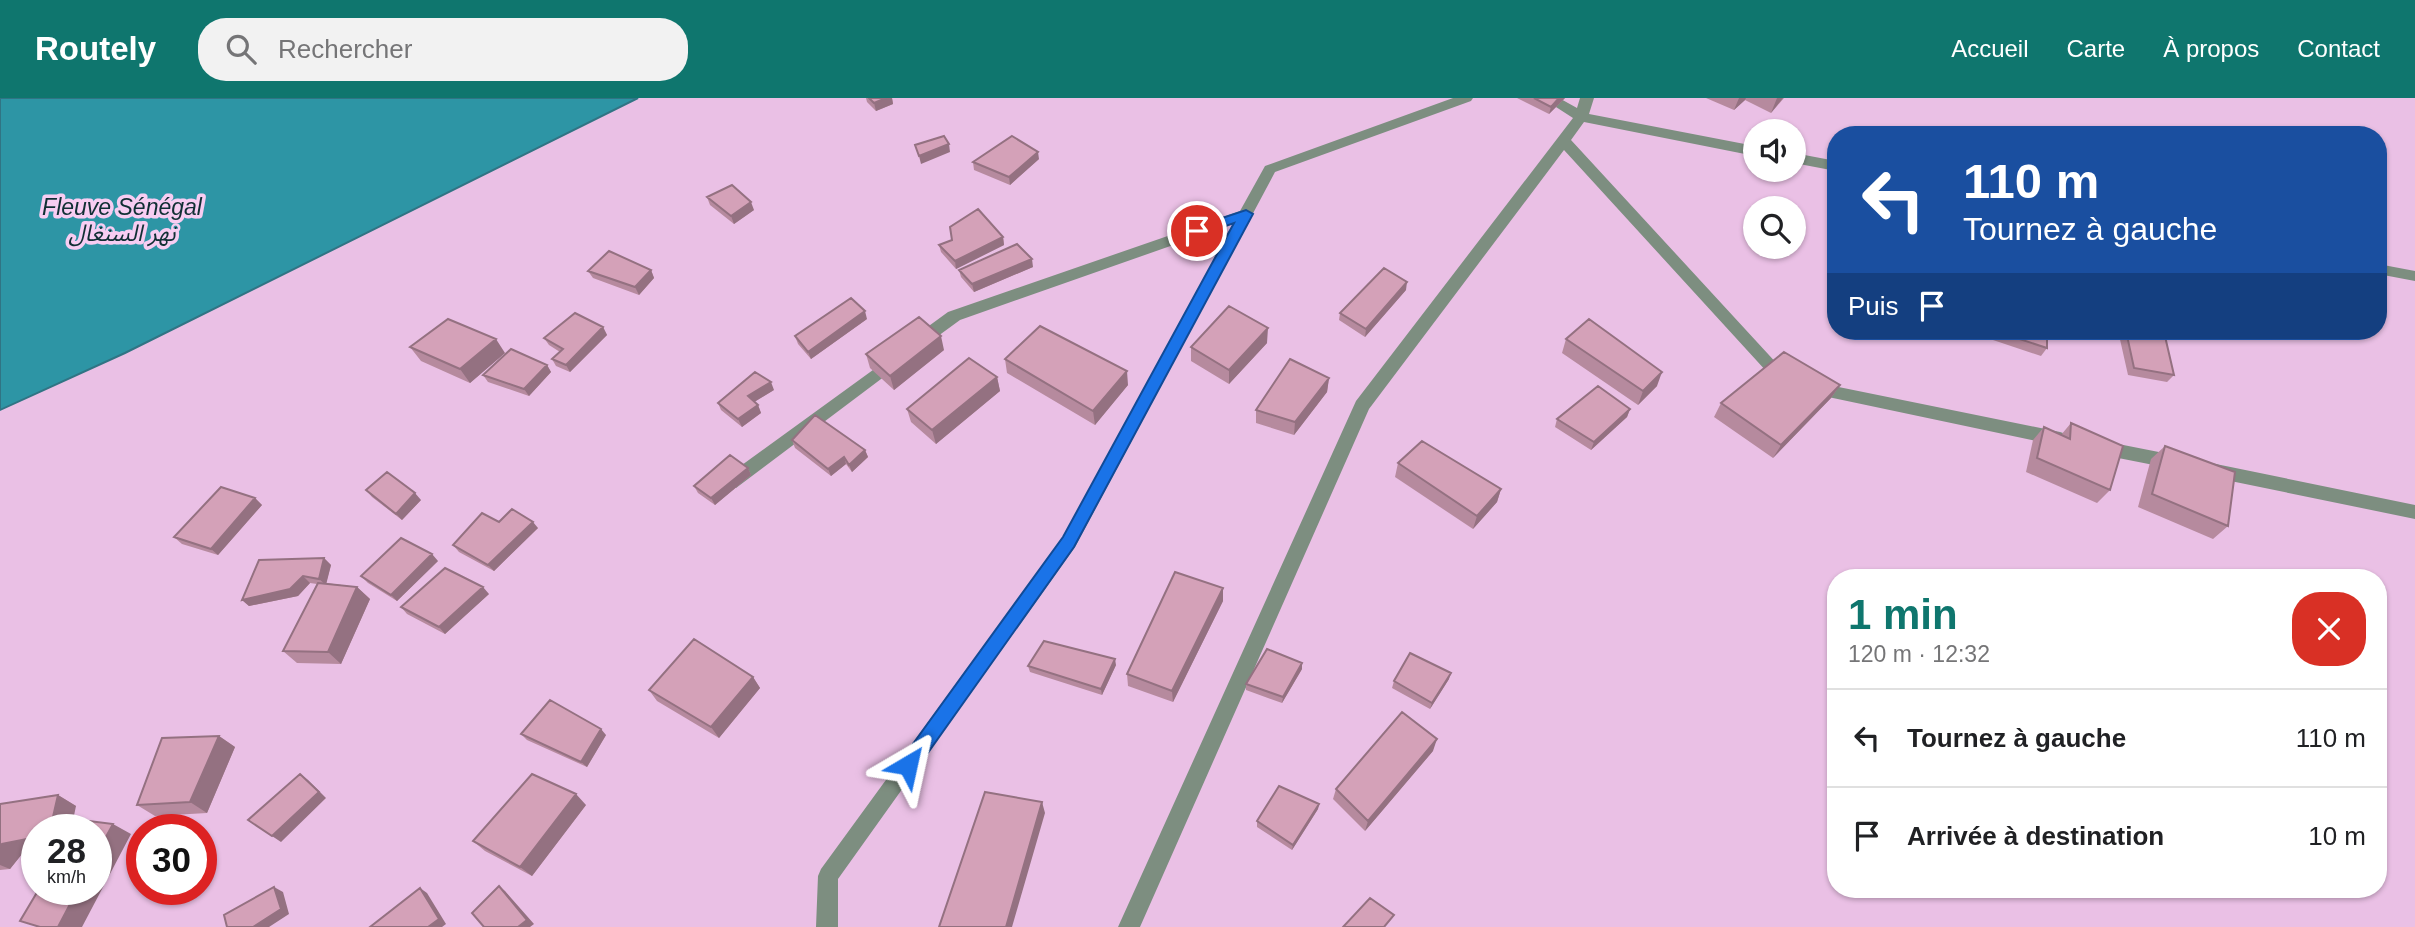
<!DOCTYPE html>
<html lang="fr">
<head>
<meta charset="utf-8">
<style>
  body { margin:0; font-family:Arial,"Noto Sans Arabic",sans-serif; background:#f2f2f2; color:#202124; height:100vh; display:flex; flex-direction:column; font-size:26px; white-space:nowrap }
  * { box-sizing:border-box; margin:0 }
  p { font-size:23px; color:#757577 }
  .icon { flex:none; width:38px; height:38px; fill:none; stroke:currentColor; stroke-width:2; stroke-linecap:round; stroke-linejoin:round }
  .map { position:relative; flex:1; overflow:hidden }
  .sheet { position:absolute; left:1827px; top:471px; width:560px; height:329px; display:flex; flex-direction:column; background:#fff; border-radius:28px; box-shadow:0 2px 5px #0004 }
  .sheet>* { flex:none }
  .guide { position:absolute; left:1827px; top:28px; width:560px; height:214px; border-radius:28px; box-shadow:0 2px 5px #0004; background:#1a4fa0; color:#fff; overflow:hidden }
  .controls { position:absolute; left:1743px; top:21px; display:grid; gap:14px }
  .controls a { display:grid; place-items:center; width:63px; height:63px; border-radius:50%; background:#fff; box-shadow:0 2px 5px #0004; font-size:35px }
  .speed { position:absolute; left:21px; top:716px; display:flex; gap:14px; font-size:35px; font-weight:700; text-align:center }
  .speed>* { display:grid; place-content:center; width:91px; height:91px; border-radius:50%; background:#fff; box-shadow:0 2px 5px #0004; line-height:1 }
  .speed small { font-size:18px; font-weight:400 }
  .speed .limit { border:10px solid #d22; background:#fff; color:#111 }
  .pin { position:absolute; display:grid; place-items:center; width:60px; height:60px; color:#fff; margin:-30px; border:4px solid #fff; border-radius:50%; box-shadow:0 2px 7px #0007 }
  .me { position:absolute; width:77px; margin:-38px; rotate:36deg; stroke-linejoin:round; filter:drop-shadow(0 0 5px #0008) }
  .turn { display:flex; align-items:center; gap:24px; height:147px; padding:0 21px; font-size:32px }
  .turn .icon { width:91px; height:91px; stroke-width:2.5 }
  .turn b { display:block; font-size:49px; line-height:60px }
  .then { display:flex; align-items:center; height:66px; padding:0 21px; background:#0003; gap:14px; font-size:26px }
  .round { display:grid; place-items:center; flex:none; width:74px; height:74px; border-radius:28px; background:#f2f2f2 }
  .head { display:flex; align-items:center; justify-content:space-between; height:119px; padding:0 21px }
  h1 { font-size:42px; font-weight:600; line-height:52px; color:#0f766e }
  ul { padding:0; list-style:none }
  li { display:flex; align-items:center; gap:21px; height:98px; padding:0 21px; border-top:2px solid #e0e0e0 }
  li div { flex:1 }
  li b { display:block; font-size:26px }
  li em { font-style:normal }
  header { display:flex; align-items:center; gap:42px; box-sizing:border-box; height:98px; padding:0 35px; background:#0f766e; color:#fff }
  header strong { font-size:33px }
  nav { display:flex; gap:38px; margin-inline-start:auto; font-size:24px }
  .search { width:490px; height:63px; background:#f2f2f2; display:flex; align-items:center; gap:18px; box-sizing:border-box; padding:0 24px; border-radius:28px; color:#757577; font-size:26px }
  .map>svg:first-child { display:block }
  .water { fill:#2d95a5; stroke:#307484; stroke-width:2 }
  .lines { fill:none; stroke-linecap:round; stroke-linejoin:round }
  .minor { fill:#7d8e80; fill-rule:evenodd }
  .wall { fill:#b68a9e }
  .shaded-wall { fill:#947181 }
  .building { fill:#d4a1b8; stroke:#947181; stroke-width:2 }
  .route { fill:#1a73e8; stroke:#114b97; stroke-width:2 }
  .labels { text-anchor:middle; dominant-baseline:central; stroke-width:7; stroke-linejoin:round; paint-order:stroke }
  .water-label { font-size:23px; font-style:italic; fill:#102f34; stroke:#f7cdf2 }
</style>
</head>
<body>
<header>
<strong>Routely</strong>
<div class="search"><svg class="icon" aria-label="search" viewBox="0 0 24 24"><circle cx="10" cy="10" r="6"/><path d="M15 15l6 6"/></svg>Rechercher</div>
<nav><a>Accueil</a><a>Carte</a><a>À propos</a><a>Contact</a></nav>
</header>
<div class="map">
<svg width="2415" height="829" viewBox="0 0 2415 829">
  <rect width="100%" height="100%" fill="#eac0e5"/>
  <path class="water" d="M0 0H638L125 255 0 312Z"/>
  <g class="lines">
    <path class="minor" d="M1453 0H1473L1471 3 1275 74 1075 449 838 781V829H816L818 778 821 771 1063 439 1233 126 960 222 923 249H911L909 245 911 241 948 214 1240 113 1265 68Z
      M1542 0H1559L1577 10 1580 0H1594L1589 16 1755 48V58L1584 24 1571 42 1792 282 1784 288 1778 286 1564 52 1369 311 1140 829H1118L1356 303 1573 20Z
      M1794 55 1836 63V73L1794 65Z
      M2378 166 2415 173V183L2378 176Z
      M895 256 903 262 901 266 736 390H724L721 385 724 380Z
      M1814 284 2060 334 2066 336 2068 341 2066 346 2060 348 1814 296 1806 290Z
      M2098 342 2174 357 2180 359 2183 364 2180 369 2174 371 2098 356 2092 354 2090 349 2092 344Z
      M2211 365 2415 407V421L2211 379 2205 377 2202 372 2205 367Z"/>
  </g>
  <path class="wall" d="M866 0H892L893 6 876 13 867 4Z
    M1517 0H1565L1549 16Z
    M1706 0H1784L1771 15 1745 2 1734 12Z
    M1039 61 1010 87 974 72 973 64Z
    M707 99 754 112 734 126 710 107Z
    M1003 139 1004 147 956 171 941 154 939 147Z
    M1033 169 974 194 961 179 959 172Z
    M651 172 654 180 639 197 593 180 588 173Z
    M1406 192 1365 239 1339 222 1340 215Z
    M867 221 811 261 798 246 795 238Z
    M603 229 607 237 570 274 556 268 552 261 560 254 549 247 544 240Z
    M1992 233H2047V250L2041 258 1990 241Z
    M2122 233H2153L2174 277 2167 284 2128 277 2119 237Z
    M2213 233H2236L2232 237Z
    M1566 241 1657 288 1638 307 1562 255Z
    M1267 245 1229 286 1191 263V249Z
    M410 249 505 255 470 285 421 263Z
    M944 252 894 292 870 270 866 256Z
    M1005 261 1128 287 1095 327 1007 275Z
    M547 267 551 274 529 298 488 284 483 277Z
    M997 279 1000 293 936 346 911 324 907 311Z
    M1329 280 1327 294 1294 337 1256 325V312Z
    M1840 287 1831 300 1773 360 1714 319 1721 305Z
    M774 292 754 304 758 307 761 315 742 329 721 312 718 305Z
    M1630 311 1627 319 1591 352 1555 329 1557 321Z
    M2071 325 2110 392 2097 405 2026 374 2033 342 2044 329 2061 337Z
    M792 342 865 352 868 359 852 374 846 366 831 378 795 350Z
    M2165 348 2228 428 2213 441 2138 409 2151 361Z
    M1398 365 1501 391 1497 404 1473 431 1395 379Z
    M748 370 751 377 715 407 698 395 694 388Z
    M366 392 421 402 402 422 372 399Z
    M255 400 262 407 218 457 182 446 174 439Z
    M499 424 538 430 494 473 459 454 453 447Z
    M324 460 331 467 326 485 357 489 370 501 341 566 297 565 283 553 317 486 310 485 298 498 249 508 242 502Z
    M438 463 397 503 368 485 361 478Z
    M1223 490V503L1173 604 1128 588 1127 576Z
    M489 496 445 536 407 516 401 509Z
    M1116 567 1102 597 1030 574 1028 568Z
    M1302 571 1282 605 1246 592V586Z
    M753 579 760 590 719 640 657 603 649 592Z
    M1449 581 1430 611 1392 590 1394 583Z
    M521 636 606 637 587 669 527 642Z
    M219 638 235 649 207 715 155 718 137 707Z
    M1433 653 1365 733 1333 701 1336 691Z
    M58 697 76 708 22 756 10 771 0 772V706Z
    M1319 706 1318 711 1292 752 1257 729V723Z
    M586 707 532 778 485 753 473 743Z"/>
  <path class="shaded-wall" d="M886 0H892L893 6 876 13 874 5Z
    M1559 0H1565L1549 16 1551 9Z
    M1739 0H1746L1745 2 1734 12Z
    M1777 0H1783L1771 15Z
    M949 46 950 54 921 66 919 58Z
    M1038 54 1039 61 1010 87 1009 79Z
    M751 104 754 112 734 126 731 118Z
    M1003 139 1004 147 956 171 955 163Z
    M1032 161 1033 169 974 194 972 186Z
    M651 172 654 180 639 197 635 189Z
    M1407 184 1406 192 1365 239 1366 231Z
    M865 213 867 221 811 261 808 254Z
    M603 229 607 237 570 274 566 267Z
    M1268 230 1267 245 1229 286V272Z
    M941 238 944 252 894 292 890 278Z
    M496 241 505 255 470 285 460 271Z
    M547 267 551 274 529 298 524 291Z
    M1127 273 1128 287 1095 327 1093 313Z
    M1662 274 1657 288 1638 307 1643 293Z
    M997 279 1000 293 936 346 932 332Z
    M1329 280 1327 294 1294 337 1295 324Z
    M771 284 774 292 751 306 748 298Z
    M1840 287 1831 300 1773 360 1781 347Z
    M758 307 761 315 742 329 738 321Z
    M1630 311 1627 319 1591 352 1594 344Z
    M865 352 868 359 852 374 849 367Z
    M844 359 846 366 831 378 828 371Z
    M748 370 751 377 715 407 711 400Z
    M1501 391 1497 404 1473 431 1477 418Z
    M415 395 421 402 402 422 396 416Z
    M255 400 262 407 218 457 211 451Z
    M533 424 538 430 494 473 488 467Z
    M432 456 438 463 397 503 391 497Z
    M324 460 331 467 326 487 319 481Z
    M303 478 310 485 298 498 249 508 242 502Z
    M357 489 370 501 341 566 328 554Z
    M483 489 489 496 445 536 439 529Z
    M1223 490V503L1173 604 1172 593Z
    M1115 561 1116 567 1102 597 1101 591Z
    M1302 565V571L1282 605 1283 599Z
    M1451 575 1449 581 1430 611 1432 605Z
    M753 579 760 590 719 640 711 629Z
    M601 631 606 637 587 669 581 664Z
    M219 638 235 649 207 715 190 704Z
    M1437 641 1433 653 1365 733 1368 723Z
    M300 676 308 682 326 700 281 744 272 738Z
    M576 696 586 707 532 778 520 769Z
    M58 697 76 708 71 732H50Z
    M1042 704 1045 715 1012 829H1006Z
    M1319 706 1318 711 1292 752 1293 747Z
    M113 726 131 736 82 829H58L78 791H96V757Z
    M37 739V753L22 756 10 771 0 767V749L2 746Z
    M499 788 505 793 534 826 530 829H518Z
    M274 789 283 794 289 816 269 829H253Z
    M420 790 427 795 446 826 442 829H428Z"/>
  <path class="building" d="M869 0H886L874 5Z
    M1534 0H1559L1551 9Z
    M944 38 949 46 919 58 915 47Z
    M1012 38 1038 54 1009 79 973 64Z
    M732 87 751 104 731 118 707 99Z
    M978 111 1003 139 955 163 939 147 952 142 950 129Z
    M1017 146 1032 161 972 186 959 172Z
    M609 153 651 172 635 189 588 173Z
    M1384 170 1407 184 1366 231 1340 215Z
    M851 200 865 213 808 254 795 238Z
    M1229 208 1268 230 1229 272 1191 249Z
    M575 215 603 229 566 267 552 261 563 251 544 240Z
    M919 219 941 238 890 278 866 256Z
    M448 221 496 241 460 271 410 249Z
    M1589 221 1662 274 1643 293 1566 241Z
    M1040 228 1127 273 1093 313 1005 261Z
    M1995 233H2047V250Z
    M2126 233H2153L2164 234 2174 277 2134 270Z
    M511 251 547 267 524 291 483 277Z
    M1784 254 1840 287 1781 347 1721 305Z
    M969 260 997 279 932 332 907 311Z
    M1290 261 1329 280 1295 324 1256 312Z
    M755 274 771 284 748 298 758 307 738 321 718 305Z
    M1598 288 1630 311 1594 344 1557 321Z
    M815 317 865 352 849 367 844 359 828 371 792 342Z
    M2071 325 2123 348 2110 392 2037 360 2044 329 2070 341Z
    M1422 343 1501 391 1477 418 1398 365Z
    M2165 348 2235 374 2228 428 2152 396Z
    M730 357 748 370 711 400 694 388Z
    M387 374 415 395 396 416 366 392Z
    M221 389 255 400 211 451 174 439Z
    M512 411 533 424 488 467 453 447 482 415 499 424Z
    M401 440 432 456 391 497 361 478Z
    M324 460 319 481 303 478 290 491 242 502 259 462Z
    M445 470 483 489 439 529 401 509Z
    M1175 474 1223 490 1172 593 1127 576Z
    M318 485 357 489 328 554 283 553Z
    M694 541 753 579 711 629 649 592Z
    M1044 543 1115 561 1101 591 1028 568Z
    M1267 551 1302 565 1283 599 1246 586Z
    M1410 555 1451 575 1432 605 1394 583Z
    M550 602 601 631 581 664 521 636Z
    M1402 614 1437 641 1368 723 1336 691Z
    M219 638 190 704 137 707 162 640Z
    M300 676 319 694 272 738 248 722Z
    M532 676 576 696 520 769 473 743Z
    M1279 688 1319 706 1293 747 1257 723Z
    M985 694 1042 704 1006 829H939Z
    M58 697 50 732H37V739L2 746 0 749V706Z
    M81 722 113 726 96 757V732H75Z
    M499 788 527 822 518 829H484L472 815Z
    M274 789 281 811 253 829H227L224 817Z
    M420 790 439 821 428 829H370Z
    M39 791H78L58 829H40L20 823Z
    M1370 800 1394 817 1384 829H1343Z"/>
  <path class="route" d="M1246 112 1253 116 1074 449 915 673 908 675 902 673 899 667 902 661 1063 439 1234 125 1197 138 1192 137V130Z"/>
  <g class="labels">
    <g class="water-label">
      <text x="122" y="109">Fleuve Sénégal<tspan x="122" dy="26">نهر السنغال</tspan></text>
    </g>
  </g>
</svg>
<div class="controls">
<a><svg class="icon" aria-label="sound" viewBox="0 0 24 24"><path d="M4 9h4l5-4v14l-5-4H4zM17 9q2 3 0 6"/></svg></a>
<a><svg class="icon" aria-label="search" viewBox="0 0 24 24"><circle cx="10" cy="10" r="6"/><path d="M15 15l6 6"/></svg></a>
</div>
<div class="speed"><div>28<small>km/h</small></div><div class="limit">30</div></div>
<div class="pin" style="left:1197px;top:133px;background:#d93025"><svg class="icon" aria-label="arrive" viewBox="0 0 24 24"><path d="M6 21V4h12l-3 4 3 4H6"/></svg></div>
<svg class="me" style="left:908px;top:667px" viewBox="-20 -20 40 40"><path d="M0-17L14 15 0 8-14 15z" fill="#1a73e8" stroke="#fff" stroke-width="4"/></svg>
<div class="guide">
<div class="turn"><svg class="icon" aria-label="left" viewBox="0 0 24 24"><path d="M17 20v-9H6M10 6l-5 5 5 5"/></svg><div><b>110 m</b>Tournez à gauche</div></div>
<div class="then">Puis<svg class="icon" aria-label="arrive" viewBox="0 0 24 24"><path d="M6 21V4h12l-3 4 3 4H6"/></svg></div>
</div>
<section class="sheet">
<div class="head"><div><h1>1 min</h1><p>120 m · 12:32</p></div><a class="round" style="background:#d93025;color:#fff"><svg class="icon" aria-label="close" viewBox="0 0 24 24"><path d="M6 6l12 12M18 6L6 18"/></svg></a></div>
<ul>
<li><svg class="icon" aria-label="left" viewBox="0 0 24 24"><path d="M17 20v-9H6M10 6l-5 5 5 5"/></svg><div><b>Tournez à gauche</b></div><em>110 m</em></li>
<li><svg class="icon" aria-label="arrive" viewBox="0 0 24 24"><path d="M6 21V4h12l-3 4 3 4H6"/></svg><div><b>Arrivée à destination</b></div><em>10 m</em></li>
</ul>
</section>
</div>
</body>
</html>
